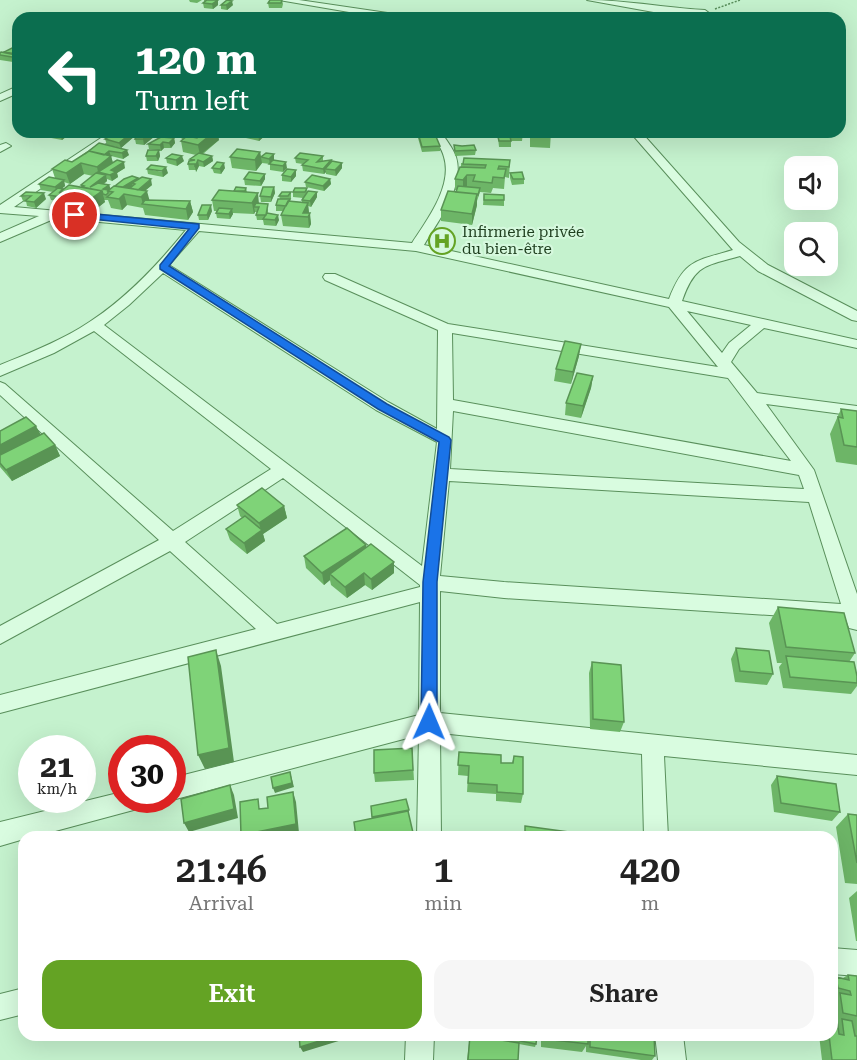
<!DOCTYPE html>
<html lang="en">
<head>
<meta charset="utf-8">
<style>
  body { margin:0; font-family:"Roboto Serif",serif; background:#f6f6f6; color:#222; height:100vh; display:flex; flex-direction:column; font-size:22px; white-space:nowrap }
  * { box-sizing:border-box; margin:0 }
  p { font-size:20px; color:#767676 }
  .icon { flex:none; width:33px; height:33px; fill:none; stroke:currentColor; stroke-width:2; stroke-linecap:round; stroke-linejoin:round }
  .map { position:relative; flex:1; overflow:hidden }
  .panel { position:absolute; left:18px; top:831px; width:820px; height:210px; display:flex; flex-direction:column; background:#fff; border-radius:18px; box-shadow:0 6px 24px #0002 }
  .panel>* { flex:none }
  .hud { position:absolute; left:12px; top:12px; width:834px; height:126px; border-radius:18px; box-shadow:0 6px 24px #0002; background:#0b6e4f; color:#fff; overflow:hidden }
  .tools { position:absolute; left:784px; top:156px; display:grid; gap:12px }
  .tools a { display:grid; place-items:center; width:54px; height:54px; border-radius:12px; background:#fff; box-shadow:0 6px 24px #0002; font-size:30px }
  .speed { position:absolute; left:18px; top:735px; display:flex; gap:12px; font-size:30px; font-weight:700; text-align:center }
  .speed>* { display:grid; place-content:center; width:78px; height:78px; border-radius:50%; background:#fff; box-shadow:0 6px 24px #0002; line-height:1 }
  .speed small { font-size:15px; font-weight:400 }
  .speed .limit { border:9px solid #d22; background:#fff; color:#111 }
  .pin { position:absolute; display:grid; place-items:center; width:51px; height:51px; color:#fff; margin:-26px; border:3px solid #fff; border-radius:50%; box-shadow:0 2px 6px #0007 }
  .me { position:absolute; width:66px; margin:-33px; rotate:1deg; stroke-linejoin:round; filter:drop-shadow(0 0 4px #0008) }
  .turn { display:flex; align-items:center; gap:21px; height:126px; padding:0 24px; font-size:27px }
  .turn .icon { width:78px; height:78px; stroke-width:2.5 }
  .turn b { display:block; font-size:42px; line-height:51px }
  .eta { display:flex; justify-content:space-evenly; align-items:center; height:102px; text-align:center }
  .eta b { font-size:36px; font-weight:600; line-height:42px }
  .button { display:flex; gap:12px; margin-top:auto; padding:12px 24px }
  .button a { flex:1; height:69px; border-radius:18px; background:#64a324; color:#fff; font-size:24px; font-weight:600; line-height:69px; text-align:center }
  .button a+a { background:#f6f6f6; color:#222 }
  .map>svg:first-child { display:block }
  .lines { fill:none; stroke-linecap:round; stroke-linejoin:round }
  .street-casing { stroke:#598f5b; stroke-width:2 }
  .path { stroke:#598f5b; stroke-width:1.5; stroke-dasharray:2 1.5; stroke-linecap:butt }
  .street { fill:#d9fce0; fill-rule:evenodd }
  .wall { fill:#6db567; fill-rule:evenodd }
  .shaded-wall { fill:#599454 }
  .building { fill:#7fd378; stroke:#599454; stroke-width:1.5 }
  .route { fill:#1a73e8; stroke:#114b97; stroke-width:1.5 }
  .labels { text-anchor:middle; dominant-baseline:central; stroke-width:4.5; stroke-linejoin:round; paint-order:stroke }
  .far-poi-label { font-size:15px; fill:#1e3e1e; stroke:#d5f8dd; text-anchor:start }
</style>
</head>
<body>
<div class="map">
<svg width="857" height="1060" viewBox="0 0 857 1060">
  <rect width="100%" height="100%" fill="#c5f2ce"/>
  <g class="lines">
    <defs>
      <path id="street" d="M279 0H299L401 15 405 18H384Z
        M587 0C626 0 666 8 705 10L709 13V18H701V15L659 13Z
        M18 86V93L0 101V94Z
        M110 132H122L14 207 412 243C427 220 453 186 444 157 442 148 435 140 431 132H441C446 140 453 148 456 157 465 187 438 221 424 245L669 299C684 260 695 261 733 250L630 132H641L739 242 768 265 857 311V321L852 320 758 271 740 256C705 266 695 264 682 301L857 340V348L764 328 739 349 731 362 757 393 857 406V416L766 404 814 470 857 594V630L849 628 846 620 504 598 440 591V713L857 755V775L664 756 668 837H644L642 754 440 733 441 837H417L419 735 172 800H171L172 778 419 715 420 602 0 713V695L256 629 170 551 0 644V626L159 540 0 395V382L5 384 173 531 271 469 94 331 54 353 0 376V365C27 354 55 343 80 328 122 303 156 267 186 230L56 218 0 242V233L39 216 0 213V205ZM199 231 416 251 669 307 718 367 448 324 335 274H325L323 277 325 280 438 330 437 429 388 402 169 265ZM163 273 376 410 437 442 422 566 104 325 129 305ZM687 311 751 325 729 343 722 353ZM452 333 728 378 791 461 453 400ZM453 411 799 475 804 489 450 469ZM283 478 420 585V587L277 624 185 542ZM449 481 809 502 841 604 504 582 440 576Z
        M6 143 11 146 0 152V145Z
        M122 792V800H144L141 808 33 837H24V839L0 846V822Z
        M832 948 857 950V976L832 974Z
        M24 988V1014L0 1020V994Z
        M406 1035H434L433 1060H405Z
        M655 1035H683L686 1060H658Z"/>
    </defs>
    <use href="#street" class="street-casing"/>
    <path class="path" d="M715 9 740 0"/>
    <use href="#street" class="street"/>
  </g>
  <path class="wall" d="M189 0H202L197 3 190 2Z
    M204 0H218V5L213 9 204 8 203 3 205 1H204Z
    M282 0 283 4 282 8H269L268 3Z
    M221 5H233L227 10 221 9Z
    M18 45V60L13 62 0 60V53H5L4 52Z
    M45 132H72L62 140 46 137Z
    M91 132H109V133L104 136 92 133Z
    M242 132H269L259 141 246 138 245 132Z
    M418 132H434L440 146V151L422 152 418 138Z
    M445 132H460L459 137H445Z
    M504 132H523L522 141H511V147H499L498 137H504Z
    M530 132H551L550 148 530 147Z
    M180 133 219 140 203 154 212 156 213 161 204 167 199 166 196 172V170H189L188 164 190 161V159L196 155 183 152 181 141 182 140Z
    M136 135 121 148 107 145 105 139Z
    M155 136 144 145 136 144 135 139Z
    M174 138 175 143 171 148H164L161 151H159L160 156 158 161H147L146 156 158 150 149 149 148 144Z
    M99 143 129 155 123 159 111 156 113 163 125 168 117 173 118 177 112 181 107 179V181L104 184 109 185 110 188 138 178 139 180 152 185 145 191 149 200 190 201 193 212 188 220 145 215 143 208 127 205 122 210 111 208 108 200H104L105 202 96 209 64 203 63 202H62L51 200 49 195 53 192 41 190 39 184 55 178 52 169 72 162ZM84 174 93 176 81 185V187L61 189 65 186 64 182 70 184Z
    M454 145 476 150 475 155 455 156Z
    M260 152 261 157 274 160 273 161 287 168 283 172 270 170V164L262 163 256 171 232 168 230 157Z
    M323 156V161L331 160 332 162 342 168 336 176 326 174V172L324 174 303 171 302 165 303 164 296 163 295 158Z
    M166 158 184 161 177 166 167 163Z
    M510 160 509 178 505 177 504 189 493 188 491 193 480 192 477 201V205L472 225 441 221V210L457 190H455V179L461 167V163Z
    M212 168H225L221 174 214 173Z
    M147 169 168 173 163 177 148 174Z
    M510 173 524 179V184L512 185 510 178Z
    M282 175 296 176 291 182 282 181Z
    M244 179H265L261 186 245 185Z
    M330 179 331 184 324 191 306 187 305 182Z
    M274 187 275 193 271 202H261L260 196Z
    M246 188 247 192 259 203 268 209V214L279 220 276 226 264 225 263 220H257L256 215 257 212H255L254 214 233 213V214L230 219 217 218 216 213V211H214L212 200 234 191Z
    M307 188V192L317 197 311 207 308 206 311 224 309 228 283 226 281 215 283 211H276V205L280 199 279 196 291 192V198L290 202H302V200L303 198 293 197V192Z
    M484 194 504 195V206L483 205Z
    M21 196 46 199 36 208 27 206 26 201H23Z
    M212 211 208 220H199L198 215Z
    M579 356 571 384 554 381 556 369Z
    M593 376 591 388 581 418 565 415 566 403Z
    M841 409 857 411V465L836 462 830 434Z
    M0 431 41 435 55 445 60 456 12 481 0 467Z
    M237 505 284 506 287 518 263 534 265 541 247 554 230 540 226 529 242 518 240 516Z
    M366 547 394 562V573L372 590 365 585 347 598 331 585 330 580 324 585 306 568 304 556Z
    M778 607 855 653 849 662 857 676V686L851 694 783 688 779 667 782 663H777L769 623Z
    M736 648 773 674 767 685 735 682 731 659Z
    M592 662 624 722 620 732 590 729 589 673Z
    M412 748 414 780 375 782 374 773Z
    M459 752 501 763H512L514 756 523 794 521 803 496 801V794L467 792 468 776 458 775Z
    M777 776 840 812 832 821 774 812 771 785Z
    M848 814 857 815V884L845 883 836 827Z
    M857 891V941H856L849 898Z
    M848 975 857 976V1060H822L819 1035H832L833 1018 832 999 836 996 832 995V980L836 977 843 978Z
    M470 1035H537L536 1044 535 1047 519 1044 518 1060H467Z
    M541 1035H654L655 1056 652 1060H641L586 1052V1046L582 1052 541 1047Z"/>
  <path class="shaded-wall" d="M218 0V5L213 9 212 4Z
    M232 1 233 5 227 10 226 5Z
    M16 55 18 60 13 62 12 57Z
    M59 132H72L62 140Z
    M103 132H109V133L104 136Z
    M132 132H135L136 135 121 148 119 143Z
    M152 132H154L155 136 144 145 143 139Z
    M203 132H218L219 140 200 155 196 136Z
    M258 132H269L259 141Z
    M174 138 175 143 171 148 169 143Z
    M163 142 164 148 161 151 160 145Z
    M127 150 129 155 123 159 122 153Z
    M159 150 160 156 158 161 156 156Z
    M109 151 111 156 99 158Z
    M260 152 262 163 256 171 255 160Z
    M274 154V160L270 164 269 159Z
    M111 156 114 167 98 172 97 167Z
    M182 156 184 161 177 166 176 160Z
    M212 156 213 161 204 167 203 162Z
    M198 160 199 166 196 172 195 167Z
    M331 160 332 166 325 169 326 172 324 174 323 169Z
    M124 162 125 168 117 173 118 177 112 181 110 175 111 170Z
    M286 162 287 168 283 172V166Z
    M81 163 84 174 70 184 66 173Z
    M224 163 225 168 221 174 220 169Z
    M342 163V168L336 176 335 170Z
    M166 167 168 173 163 177 162 171Z
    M296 170V176L291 182V177Z
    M265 174V179L261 186 260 181Z
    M106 175 107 181 92 192 90 187Z
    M467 175V186L463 191V180Z
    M138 178 140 183H132L133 187 125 193 123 187Z
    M151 179 152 185 137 197 136 192Z
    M330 179 331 184 324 191 323 186Z
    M64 180 65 186 57 193 55 187Z
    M109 185 111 190 110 191 103 189Z
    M274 187 275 193 271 202V197Z
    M102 191 105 202 96 209 92 198Z
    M147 191 150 202 143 204 141 197Z
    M317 192V197L311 207 310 201Z
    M44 193 46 199 36 208 34 202Z
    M258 193 259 204 254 207 255 212 254 214 252 203Z
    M124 194 127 205 122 210 119 199Z
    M477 194V205L472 225V214Z
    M190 201 193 212 188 220 186 209Z
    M308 203 309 214 303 213Z
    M211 205 212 211 208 220 207 215Z
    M232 209 233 214 230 219 229 214Z
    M310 213 311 224 309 228 308 217Z
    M278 215 279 220 276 226 275 220Z
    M581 344 579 356 571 384 573 372Z
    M593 376 591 388 581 418 583 406Z
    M36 426 42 437 0 460V445Z
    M55 445 60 456 12 481 6 470Z
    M284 506 287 518 263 534 265 541 247 554 244 543 261 531 259 523Z
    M366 545 367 556 330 574V580L324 585 322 573Z
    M394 562V573L372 590 371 579Z
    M364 573 365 585 347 598 345 587Z
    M216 650 221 666 234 762 205 769 198 755Z
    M290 772 294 787 275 793 273 788Z
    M230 785 234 795 238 818 189 832 184 823Z
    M293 792 296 802 299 833 278 837H242L241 835Z
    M409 810V814L373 821 372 817Z
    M339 1035H358L303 1052 300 1047Z"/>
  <path class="building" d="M207 0H218L212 4 203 3Z
    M227 0 232 1 226 5H221Z
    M270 0H282L281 3H268Z
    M18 45 17 54 4 52Z
    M1 52 16 55 12 57 0 55V53Z
    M124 132H132L119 143 105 139 116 133 122 134Z
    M139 132H152L143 139H135Z
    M182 132H203L196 136 180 133Z
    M205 132H214L198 145 181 141 187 136 197 138Z
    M434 132 440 146 422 147 418 133Z
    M531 132H551V137H531Z
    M510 136 511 141H499L498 137Z
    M161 137 174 138 169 143 163 142 160 145 148 144Z
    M99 143 127 150 122 153 109 151 104 155 89 151 85 154Z
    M454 145 462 146 474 145 476 150 455 151Z
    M237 149 260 152 255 160 230 157Z
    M148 150H159L156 156H146Z
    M89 151 111 156 97 167 81 163 66 173 52 169 65 160 72 162Z
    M199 153 212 156 203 162 198 160 195 167V164H188L189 161 195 160 190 159Z
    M266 153 274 154 269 159 261 157Z
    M300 153 323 156 317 162 331 160 323 169 302 165 308 160 295 158Z
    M172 154 182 156 176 160 166 158Z
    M464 158 510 160 509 167 499 166 498 169H506L504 178 493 177 492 183 473 181 475 175H467L463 180 455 179 460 167 485 168 486 165 463 164Z
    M117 160 124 162 111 170 116 172 110 175 98 172Z
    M273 160 286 162 283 166 269 164Z
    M332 161 342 163 335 170 325 169Z
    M217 162 224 163 220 169 212 168Z
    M151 165 166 167 162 171 147 169Z
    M287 169 296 170 291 177 282 175Z
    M249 172 265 174 260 181 244 179Z
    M522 172 524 179H513L510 173Z
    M96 173 106 175 90 187 98 183 109 185 103 189 108 190V193L106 195 103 194 102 191 82 187 84 186 81 185Z
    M312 175 330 179 323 186 305 182Z
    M132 176 138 178 123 187 115 186 124 179Z
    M49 177 64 180 55 187 39 184Z
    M142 177 151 179 138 190 130 188 135 184 132 183Z
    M69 185 102 191 92 198 60 192Z
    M114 186 147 191 141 197 124 194 119 199 107 197 113 192 108 191Z
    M458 186 480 188 478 195 477 194 456 192Z
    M236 187 246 188 245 191H234Z
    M263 187H274L271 197 260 196Z
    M58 188 63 189 60 192 61 196 60 197 49 195Z
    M295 188H307L305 192H293Z
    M219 190 258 193 252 203 212 200Z
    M308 191 317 192 310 201 302 200Z
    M448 191 477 194 472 214 441 210Z
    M26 192 44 193 34 202 25 201 31 196H21Z
    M282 192H291L288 196H279Z
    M484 194 504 195V200H484Z
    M278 199H290L286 206 276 205Z
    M145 200 190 201 186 209 142 204Z
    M288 201 308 203 303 213H310L308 217 281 215Z
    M256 203 268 204 266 215H256L259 207H254Z
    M202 205H211L207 215H198Z
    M219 208 232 209 229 214 216 213Z
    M267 213 278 215 275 220 263 219Z
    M565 341 581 344 573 372 556 369Z
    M577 373 593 376 583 406 566 403Z
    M841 409 857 411V447L844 445 838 417 843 418Z
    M26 417 36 426 0 445V431Z
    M44 433 55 445 6 470 0 463V455Z
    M262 488 284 506 259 523 237 505Z
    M245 516 262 530 244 543 226 529Z
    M347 528 366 545 322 573 304 556Z
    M371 544 394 562 371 579 364 573 345 587 330 574Z
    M778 607 844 613 855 653 786 647Z
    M736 648 769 651 773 674 740 671Z
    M216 650 229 748 198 755 188 657Z
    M786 656 854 662 857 676V683L790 677Z
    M592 662 621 665 624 722 593 719Z
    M412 748 413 770 374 773V750Z
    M459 752 501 755V763H513L514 756 523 757V794L497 792V785L468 783 469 766 458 765Z
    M290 772 292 783 273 788 271 777Z
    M777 776 836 784 840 812 781 803Z
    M230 785 234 809 184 823 181 799Z
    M293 792 296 824 241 835 240 802 258 799 259 809 268 808 267 797Z
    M406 799 409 810 372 817 371 806Z
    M408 811 414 837H356L354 822Z
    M848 814 857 815V863Z
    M525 826 583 834V837H525Z
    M848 975 857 976V1016L843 1013 840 993 851 995 850 991 838 988 836 977 849 980Z
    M832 1018 837 1019 839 1034 844 1035 842 1019 852 1021 855 1036H857V1060H832L829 1035H832Z
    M299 1035H339L300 1047Z
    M470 1035 519 1043 518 1060H468Z
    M493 1035H520V1039Z
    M520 1035H537L536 1044 520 1041Z
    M545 1035H588V1044L545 1039Z
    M590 1035H654L655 1056 590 1047Z"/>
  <path class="route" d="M75 212 199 224V228L169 266 387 404 449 437 451 440 437 582V722L435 727 429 729 423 727 421 722 423 582 439 442 378 409 160 269V265L189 229 72 217 71 215Z"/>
  <defs>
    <symbol id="hospital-ring" viewBox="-11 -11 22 22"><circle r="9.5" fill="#d5f8dd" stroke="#64a324" stroke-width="1.5"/><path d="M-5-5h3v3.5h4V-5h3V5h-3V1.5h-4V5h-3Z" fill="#64a324"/></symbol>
  </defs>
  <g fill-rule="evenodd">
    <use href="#hospital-ring" x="427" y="226" width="30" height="30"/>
  </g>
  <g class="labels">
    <g class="far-poi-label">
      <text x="462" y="232">Infirmerie privée<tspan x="462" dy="17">du bien-être</tspan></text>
    </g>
  </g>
</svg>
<div class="tools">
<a><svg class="icon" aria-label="sound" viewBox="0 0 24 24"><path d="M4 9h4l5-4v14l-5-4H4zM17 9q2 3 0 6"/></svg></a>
<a><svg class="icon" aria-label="search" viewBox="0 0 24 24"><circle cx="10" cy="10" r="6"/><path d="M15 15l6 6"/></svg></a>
</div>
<div class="speed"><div>21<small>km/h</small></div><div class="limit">30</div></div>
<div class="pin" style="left:75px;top:215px;background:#d93025"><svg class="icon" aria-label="arrive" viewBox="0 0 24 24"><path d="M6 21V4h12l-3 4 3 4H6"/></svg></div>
<svg class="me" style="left:429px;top:722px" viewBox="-20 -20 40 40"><path d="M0-17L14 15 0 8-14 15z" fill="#1a73e8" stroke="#fff" stroke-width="4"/></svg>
<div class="hud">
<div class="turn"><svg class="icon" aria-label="left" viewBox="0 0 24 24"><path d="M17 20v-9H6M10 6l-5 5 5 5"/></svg><div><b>120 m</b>Turn left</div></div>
</div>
<section class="panel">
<div class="eta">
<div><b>21:46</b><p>Arrival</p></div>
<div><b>1</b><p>min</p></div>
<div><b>420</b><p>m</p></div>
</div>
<div class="button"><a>Exit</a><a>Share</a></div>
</section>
</div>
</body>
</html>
